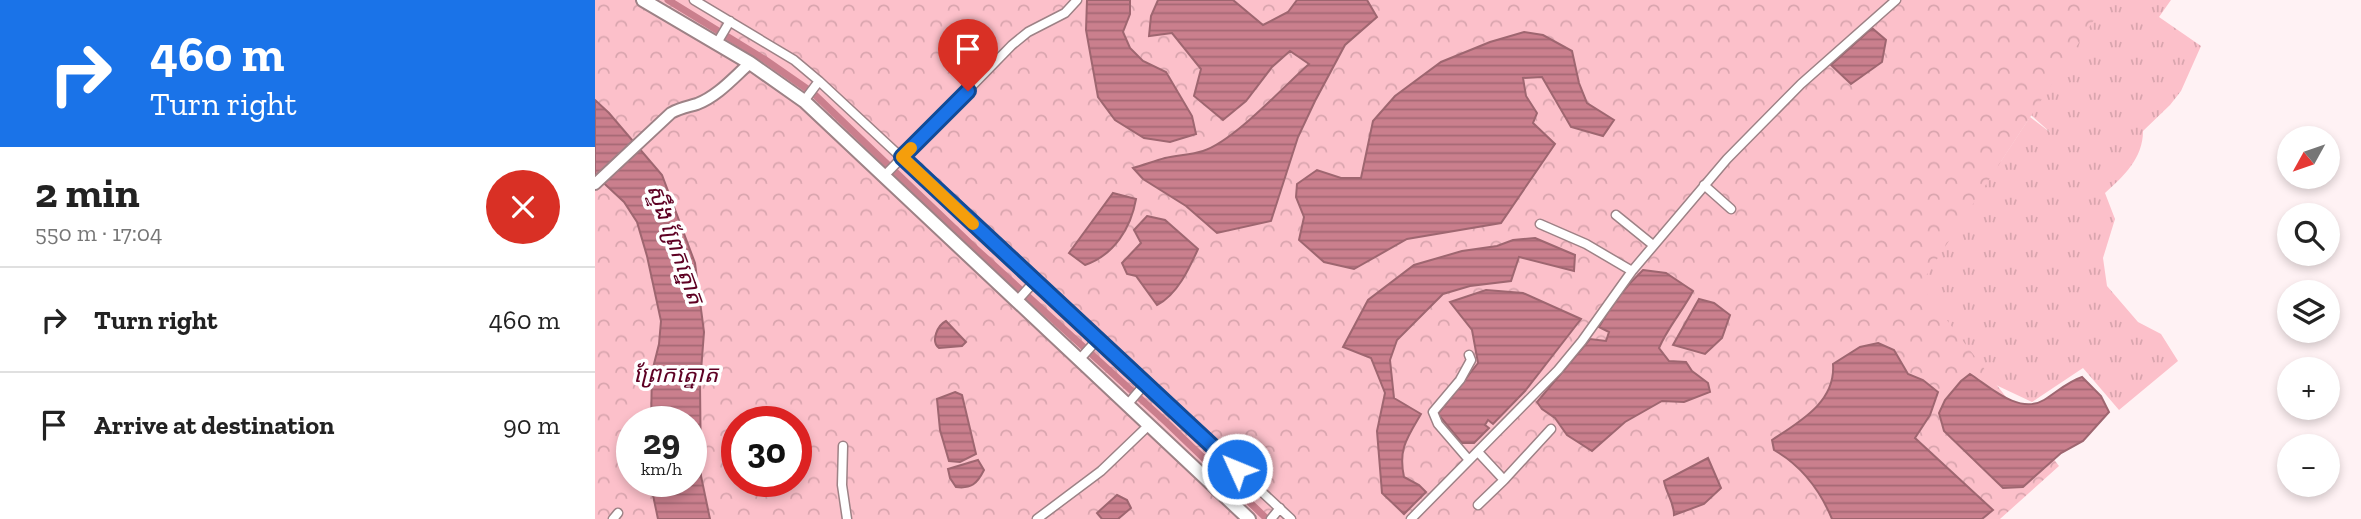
<!DOCTYPE html>
<html lang="en">
<head>
<meta charset="utf-8">
<style>
  body { margin:0; font-family:"Zilla Slab","Noto Sans Khmer",serif; background:#f6f6f6; color:#222; height:100vh; display:flex; flex-direction:column; font-size:26px; white-space:nowrap }
  * { box-sizing:border-box; margin:0 }
  p { font-size:23px; color:#767676 }
  .icon { flex:none; width:38px; height:38px; fill:none; stroke:currentColor; stroke-width:2; stroke-linecap:round; stroke-linejoin:round }
  .map { position:relative; flex:1; overflow:hidden }
  .side { display:flex; flex-direction:column; background:#fff; width:595px }
  .side>* { flex:none }
  .top-card { background:#1a73e8; color:#fff; overflow:hidden }
  .needle { width:46px; rotate:230deg }
  .buttons { position:absolute; left:1682px; top:126px; display:grid; gap:14px }
  .buttons a { display:grid; place-items:center; width:63px; height:63px; border-radius:50%; background:#fff; box-shadow:0 4px 10px #0003; font-size:35px }
  .speed { position:absolute; left:21px; top:406px; display:flex; gap:14px; font-size:35px; font-weight:700; text-align:center }
  .speed>* { display:grid; place-content:center; width:91px; height:91px; border-radius:50%; background:#fff; box-shadow:0 4px 10px #0003; line-height:1 }
  .speed small { font-size:18px; font-weight:400 }
  .speed .limit { border:10px solid #d22; background:#fff; color:#111 }
  .pin { position:absolute; display:grid; place-items:center; width:60px; height:60px; color:#fff; margin:-72px -30px; border-radius:50% 50% 50% 0; rotate:-45deg; box-shadow:0 0 7px #0007 }
  .pin .icon { rotate:45deg }
  .me { position:absolute; width:77px; margin:-38px; rotate:314deg; stroke-linejoin:round; filter:drop-shadow(0 0 5px #0008) }
  .turn { display:flex; align-items:center; gap:24px; height:147px; padding:0 35px; font-size:32px }
  .turn .icon { width:91px; height:91px; stroke-width:2.5 }
  .turn b { display:block; font-size:49px; line-height:60px }
  .round { display:grid; place-items:center; flex:none; width:74px; height:74px; border-radius:37px; background:#f6f6f6 }
  .overview { display:flex; align-items:center; justify-content:space-between; height:119px; padding:0 35px }
  h1 { font-size:42px; font-weight:700; line-height:52px }
  ul { padding:0; list-style:none }
  li { display:flex; align-items:center; gap:21px; height:105px; padding:0 35px; border-top:2px solid #e0e0e0 }
  li div { flex:1 }
  li b { display:block; font-size:26px }
  li em { font-style:normal }
  main { display:flex; flex:1; min-height:0 }
  .map>svg:first-child { display:block }
  .grass { fill:url(#grass-tufts); fill-rule:evenodd }
  .forest { fill:url(#forest-crowns); fill-rule:evenodd }
  .water { fill:url(#water-rules); stroke:#9e6670; stroke-width:2 }
  .lines { fill:none; stroke-linecap:round; stroke-linejoin:round }
  .canal { stroke:#ca7f8d; stroke-width:7 }
  .minor-casing { stroke:#9d8286; stroke-width:11 }
  .tertiary-casing { stroke:#9d8286; stroke-width:14 }
  .primary-casing { stroke:#9d8286; stroke-width:16 }
  .minor { stroke:#fff; stroke-width:8 }
  .tertiary { stroke:#fff; stroke-width:10 }
  .primary { stroke:#fff; stroke-width:12 }
  .route-casing { stroke:#114b97; stroke-width:18 }
  .route { stroke:#1a73e8; stroke-width:12 }
  .slow { stroke:#f59e0b; stroke-width:12 }
  .labels { text-anchor:middle; dominant-baseline:central; stroke-width:7; stroke-linejoin:round; paint-order:stroke }
  .water-label { font-size:23px; font-style:italic; fill:#5e0023; stroke:#fff }
</style>
</head>
<body>
<main>
<section class="side">
<div class="top-card">
<div class="turn"><svg class="icon" aria-label="right" viewBox="0 0 24 24"><path d="M7 20v-9h11M14 6l5 5-5 5"/></svg><div><b>460 m</b>Turn right</div></div>
</div>
<div class="overview"><div><h1>2 min</h1><p>550 m · 17:04</p></div><a class="round" style="background:#d93025;color:#fff"><svg class="icon" aria-label="close" viewBox="0 0 24 24"><path d="M6 6l12 12M18 6L6 18"/></svg></a></div>
<ul>
<li><svg class="icon" aria-label="right" viewBox="0 0 24 24"><path d="M7 20v-9h11M14 6l5 5-5 5"/></svg><div><b>Turn right</b></div><em>460 m</em></li>
<li><svg class="icon" aria-label="arrive" viewBox="0 0 24 24"><path d="M6 21V4h12l-3 4 3 4H6"/></svg><div><b>Arrive at destination</b></div><em>90 m</em></li>
</ul>
</section>
<div class="map">
<svg width="1766" height="519" viewBox="0 0 1766 519">
  <defs>
    <pattern id="grass-tufts" width="24" height="20" patternUnits="userSpaceOnUse" patternTransform="scale(1.75)"><rect width="24" height="20" fill="#fcc0ca"/><path d="M3 7l-1-3M5 7V3M7 7l1-3M15 17l-1-3M17 17v-4M19 17l1-3" fill="none" stroke="#d9a5ae"/></pattern>
    <pattern id="forest-crowns" width="20" height="18" patternUnits="userSpaceOnUse" patternTransform="scale(1.75)"><rect width="20" height="18" fill="#fcc0ca"/><path d="M2 6a3 3 0 1 1 6 0M12 15a3 3 0 1 1 6 0" fill="none" stroke="#d9a5ae"/></pattern>
    <pattern id="water-rules" width="6" height="5" patternUnits="userSpaceOnUse" patternTransform="scale(1.75)"><rect width="6" height="5" fill="#ca7f8d"/><path d="M0 2.5h6" fill="none" stroke="#a56874"/></pattern>
  </defs>
  <rect width="100%" height="100%" fill="#fff2f4"/>
  <path class="grass" d="M1469 0H1576L1564 17 1606 46 1586 91 1575 105 1548 131C1548 158 1529 176 1510 193L1520 219 1508 258 1512 286 1543 322 1566 334 1583 361 1524 410 1488 368 1437 402 1403 386 1375 367 1135 267ZM1397 80 1456 133 1435 117 1406 161 1365 130Z"/>
  <path class="forest" d="M0 0H1512L1325 285 1464 466 1405 519H0ZM37 422H96V481H37ZM142 422H201V481H142Z"/>
  <path class="water" d="M492 0H535V14L528 32 535 48 548 61 571 72 597 116 601 134 575 142 549 138 520 120 503 97 491 30Z
    M563 0H638L668 25 693 12 702 0H772L782 17 750 45 720 101 703 137 676 221 622 233 591 206 548 179 538 168C549 165 559 161 570 158 582 155 596 155 608 151 639 141 688 87 714 64L695 51 677 67 651 101 628 120 599 96 606 69 577 33 554 36 556 16Z
    M1277 28 1291 40 1287 62 1256 84 1236 65Z
    M929 32 948 35 977 51 984 83 992 103 1019 120 1008 136 976 127 947 77 928 78 931 96 942 113 938 123 960 144 906 223 812 239 759 269 729 262 704 240 709 217 701 197 702 184 722 170 746 178H766L778 121 800 96 846 62 895 42Z
    M0 100 14 113 67 175 100 263 109 332 105 384 106 476 115 519H63L55 481H96V422H56L57 372 64 344 66 321 52 256 42 222 29 202 0 175Z
    M518 193 541 199C536 228 519 255 490 265L474 253Z
    M552 216 570 220 603 249C594 269 582 295 562 305L541 276 532 274 527 263 546 243 539 230Z
    M940 238 980 255 979 271 924 257 916 281 875 286 848 294 802 340 795 360 799 398 826 414C812 438 803 449 809 477L824 485 831 492 809 514 787 493 782 431 790 393 776 358 748 347 773 300 819 265 867 251 902 246 918 240Z
    M1048 270 1071 273 1098 291C1087 312 1073 327 1064 348L1074 361 1091 362 1097 371 1113 383 1115 392 1089 402 1067 401 1030 422 997 451 972 435 960 418 947 409 942 402 995 339 1011 341 1014 332 1004 327C1016 305 1030 287 1048 270Z
    M891 290 928 293 986 319 930 391 898 424 893 420 890 425 894 428 879 443H867L843 414 883 363 877 330 855 302Z
    M1104 299 1119 303 1135 315 1127 338 1110 354 1078 345Z
    M351 321 371 342 367 346 344 348C335 341 343 325 351 321Z
    M1283 343 1299 350 1313 374 1328 380 1343 392 1335 415 1320 438 1398 510 1387 519H1237C1225 490 1207 466 1179 450L1177 440C1204 422 1241 402 1238 364L1265 347Z
    M1375 374C1395 387 1424 415 1449 400 1462 392 1472 382 1487 377L1506 396 1514 412 1488 441 1466 453 1428 487 1408 488 1349 431 1344 413 1350 400 1366 381Z
    M360 392 367 395 381 454 365 462 354 461 345 430 342 399Z
    M1113 458 1126 488 1109 504 1079 515C1079 502 1071 493 1069 481Z
    M383 460 389 470C382 484 376 489 361 487L355 478 353 469Z
    M522 495 532 500 536 508 523 519H507L502 513Z"/>
  <g class="lines">
    <path class="canal" d="M73 0 169 59 218 93 381 249 571 422 672 519"/>
    <defs>
      <path id="minor" d="M99 0 199 60 224 81 696 519
        M122 43 135 21
        M209 101 224 81
        M288 177 417 45 433 32 470 13 482 0
        M1109 185 1136 209
        M1021 215 1058 245
        M945 224 991 244 1037 271
        M421 302 439 282
        M874 355 876 360 865 380 838 412 843 424 874 460
        M484 360 502 340
        M532 405 550 384
        M248 446 247 485 252 519
        M883 452 909 480 956 429
        M623 489 642 469
        M883 505 909 480
        M18 519 23 513
        M442 519 506 471 554 425
        M676 519 685 508
        M816 519 963 370 987 341 1037 271 1132 159 1206 84 1301 0"/>
      <path id="tertiary" d="M0 184 76 113C85 108 92 107 102 104 123 96 139 77 155 63"/>
      <path id="primary" d="M48 0 155 63 209 101 654 519"/>
    </defs>
    <use href="#minor" class="minor-casing"/>
    <use href="#tertiary" class="tertiary-casing"/>
    <use href="#primary" class="primary-casing"/>
    <use href="#minor" class="minor"/>
    <use href="#tertiary" class="tertiary"/>
    <use href="#primary" class="primary"/>
  </g>
  <g class="lines">
    <defs>
      <path id="route" d="M373 91 307 157 642 469"/>
    </defs>
    <use href="#route" class="route-casing"/>
    <use href="#route" class="route"/>
    <path class="slow" d="M316 148 307 157 378 224"/>
  </g>
  <g class="labels">
    <g class="water-label">
      <text transform="translate(81 244) rotate(70)">ស្ទឹង ព្រែកត្នោត</text>
      <text x="81" y="374">ព្រែកត្នោត</text>
    </g>
  </g>
</svg>
<div class="buttons">
<a><svg class="needle" viewBox="-14 -14 28 28"><path d="M0-13l5 13h-10z" fill="#e53935"/><path d="M0 13l5-13h-10z" fill="#767676"/></svg></a>
<a><svg class="icon" aria-label="search" viewBox="0 0 24 24"><circle cx="10" cy="10" r="6"/><path d="M15 15l6 6"/></svg></a>
<a><svg class="icon" aria-label="layers" viewBox="0 0 24 24"><path d="M12 4l9 5-9 5-9-5zM3 14l9 5 9-5"/></svg></a>
<a>+</a>
<a>−</a>
</div>
<div class="speed"><div>29<small>km/h</small></div><div class="limit">30</div></div>
<div class="pin" style="left:373px;top:91px;background:#d93025"><svg class="icon" aria-label="arrive" viewBox="0 0 24 24"><path d="M6 21V4h12l-3 4 3 4H6"/></svg></div>
<svg class="me" style="left:642px;top:469px" viewBox="-20 -20 40 40"><circle r="17" fill="#1a73e8" stroke="#fff" stroke-width="3"/><path d="M0-11L8 9 0 5-8 9z" fill="#fff"/></svg>
</div>
</main>
</body>
</html>
